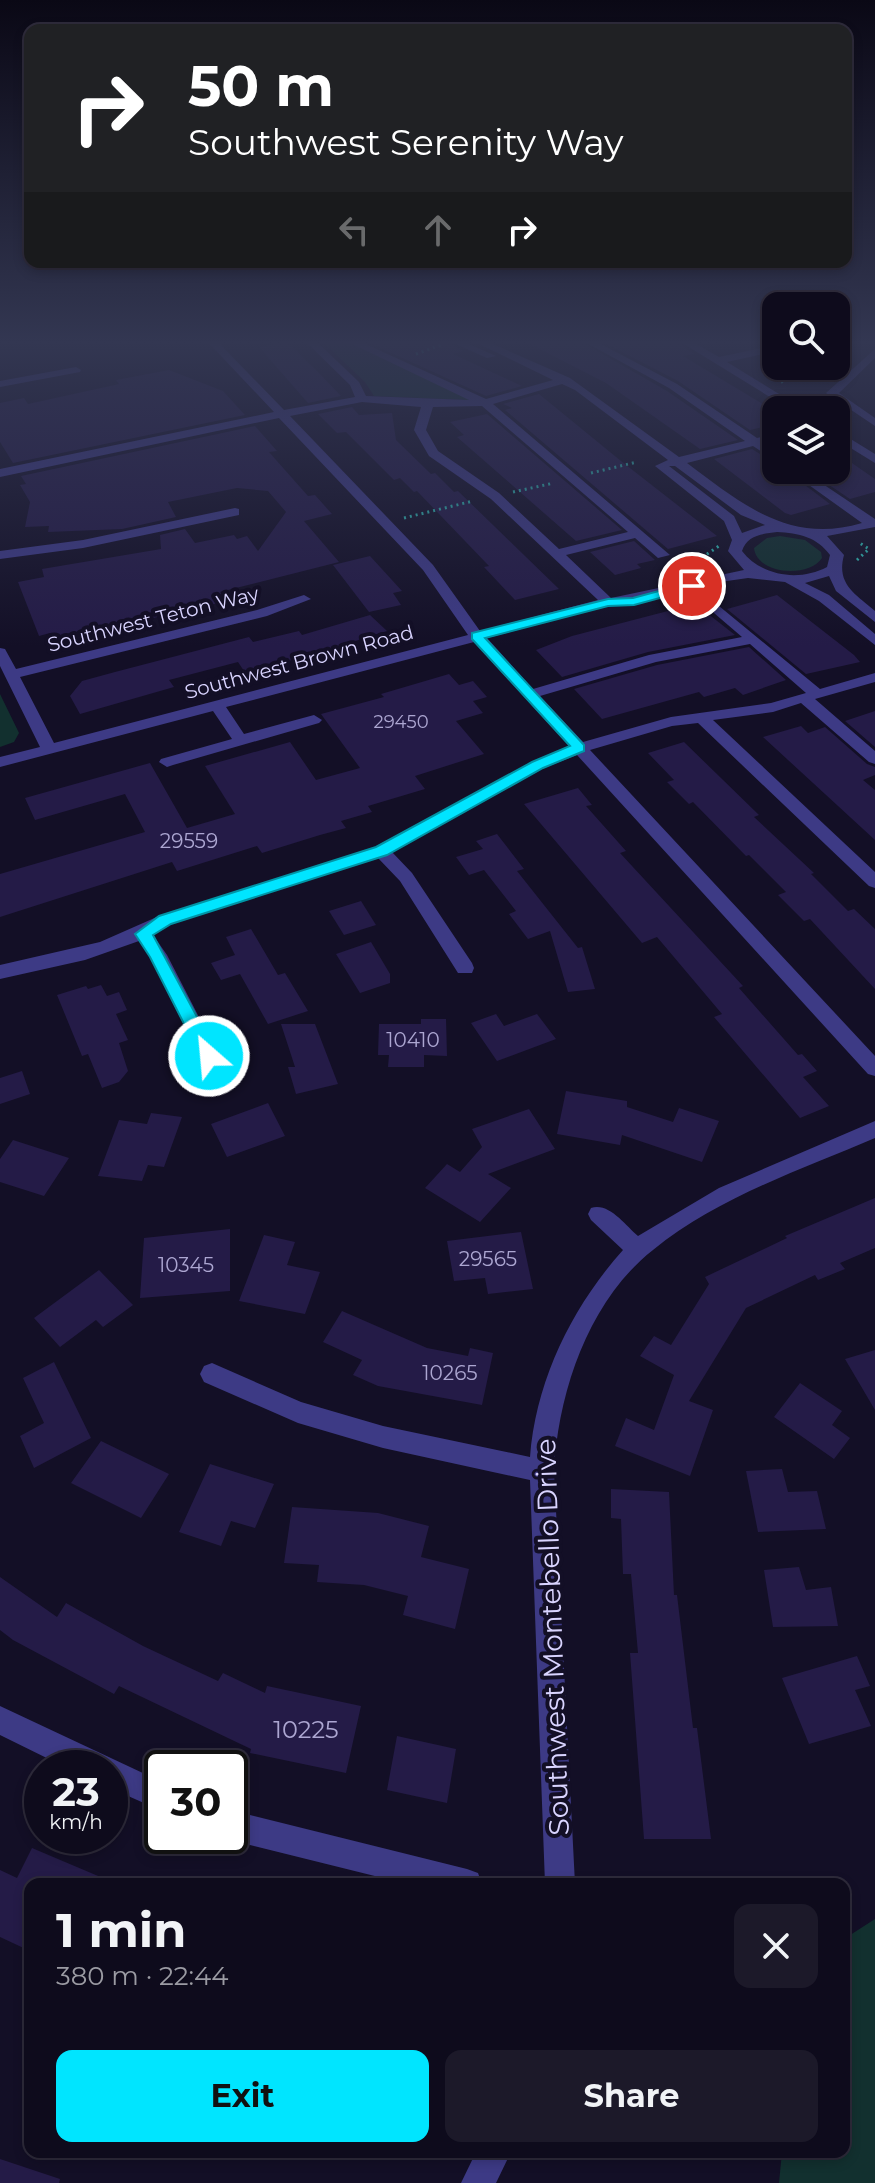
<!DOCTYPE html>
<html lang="en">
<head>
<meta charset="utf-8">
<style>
  body { margin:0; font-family:Montserrat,sans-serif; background:#1c1929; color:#f1f3f6; height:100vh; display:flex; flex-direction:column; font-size:30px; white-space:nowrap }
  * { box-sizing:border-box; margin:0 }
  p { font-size:26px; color:#9b9ba3 }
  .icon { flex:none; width:44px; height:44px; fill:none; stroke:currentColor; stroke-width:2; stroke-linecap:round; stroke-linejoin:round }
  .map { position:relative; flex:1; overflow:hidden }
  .panel { position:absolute; left:24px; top:1878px; width:826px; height:280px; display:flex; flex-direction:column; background:#0e0b1c; border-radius:16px; box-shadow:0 4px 12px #0003,0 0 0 2px #2e2b3b }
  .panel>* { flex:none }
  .banner { position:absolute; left:24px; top:24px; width:828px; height:244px; border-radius:16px; box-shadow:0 4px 12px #0003,0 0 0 2px #2e2b3b; background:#202124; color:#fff; overflow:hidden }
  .tools { position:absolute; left:762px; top:292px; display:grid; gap:16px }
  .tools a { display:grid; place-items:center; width:88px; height:88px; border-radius:16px; background:#0e0b1c; box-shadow:0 4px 12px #0003,0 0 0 2px #2e2b3b; font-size:40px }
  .speed { position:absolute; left:24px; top:1750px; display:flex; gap:16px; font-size:40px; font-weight:700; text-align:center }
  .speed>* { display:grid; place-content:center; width:104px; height:104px; border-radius:50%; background:#0e0b1c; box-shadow:0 4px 12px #0003,0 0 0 2px #2e2b3b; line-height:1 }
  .speed small { font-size:20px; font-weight:400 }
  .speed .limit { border:4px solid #111; border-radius:12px; background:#fff; color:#111 }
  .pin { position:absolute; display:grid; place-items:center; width:68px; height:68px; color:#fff; margin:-34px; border:4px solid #fff; border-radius:50%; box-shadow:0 2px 8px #0007 }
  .me { position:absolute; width:88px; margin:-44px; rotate:333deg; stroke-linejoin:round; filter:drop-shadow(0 0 6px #0008) }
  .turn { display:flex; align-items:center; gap:28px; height:168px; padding:0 32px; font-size:36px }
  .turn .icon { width:104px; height:104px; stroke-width:2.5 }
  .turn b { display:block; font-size:56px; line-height:68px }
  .lanes { display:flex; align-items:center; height:76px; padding:0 32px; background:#0003; justify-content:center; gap:40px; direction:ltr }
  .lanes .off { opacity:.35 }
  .round { display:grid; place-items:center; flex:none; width:84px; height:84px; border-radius:16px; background:#1c1929 }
  .head { display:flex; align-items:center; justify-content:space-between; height:136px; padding:0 32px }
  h1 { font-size:48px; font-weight:700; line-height:60px }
  .cta { display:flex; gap:16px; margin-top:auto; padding:16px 32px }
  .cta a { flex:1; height:92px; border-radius:16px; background:#00e5ff; color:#111; font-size:32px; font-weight:700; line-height:92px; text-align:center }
  .cta a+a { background:#1c1929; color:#f1f3f6 }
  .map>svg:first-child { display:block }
  .green { fill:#12302f }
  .building { fill:#241b47 }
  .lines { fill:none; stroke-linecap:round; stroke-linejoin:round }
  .path-far1 { stroke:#2fb8b0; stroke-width:3; stroke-dasharray:2 4; stroke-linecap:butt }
  .path { stroke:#2fb8b0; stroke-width:4; stroke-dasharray:3 4; stroke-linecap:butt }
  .minor { fill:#3d3a85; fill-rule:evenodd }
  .route { fill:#00e5ff; stroke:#0095a6; stroke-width:2 }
  .labels { text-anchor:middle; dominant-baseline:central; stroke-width:8; stroke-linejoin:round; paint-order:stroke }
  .far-number-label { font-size:18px; fill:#aca6d1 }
  .far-street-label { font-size:20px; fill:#d9d4ff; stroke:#130f26 }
  .number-label { font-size:20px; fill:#aca6d1 }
  .near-number-label { font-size:24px; fill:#aca6d1 }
  .near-street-label { font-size:28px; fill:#d9d4ff; stroke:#130f26 }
</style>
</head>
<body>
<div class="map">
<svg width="875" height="2183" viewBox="0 0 875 2183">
  <rect width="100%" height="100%" fill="#130f26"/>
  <path class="green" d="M322 341H347L469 397 468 400 374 396 365 382Z
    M780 536 805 540 821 552 822 558C809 578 757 575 754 548L767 538Z
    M0 694 19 733 14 742 0 747Z
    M875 1919V2183H779L782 2152H844V1939Z"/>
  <path class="building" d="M365 341H446L463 351 453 354 522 386 486 396Z
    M524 341H580L667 391 738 440 700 449 606 383Z
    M601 341H676L694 354 683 356 776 412V424L750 430 678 381Z
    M287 342 317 371 341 396 308 403 259 347Z
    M169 370 223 391 245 415 13 463 0 442V403L24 398 28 404 119 384 116 380Z
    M539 394 621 461 717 536 668 549 505 410 512 408 503 404Z
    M352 407 359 415 392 413 396 440 431 474 435 473 454 492 458 491 559 589 515 600 484 567 489 566 417 491 414 492 400 478 394 480 346 432 337 433 318 414Z
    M487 414 622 530 576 541 457 437 464 435 450 422Z
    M255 426 277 451 269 452 308 496 315 495 332 514 304 521 339 562 220 592 227 601 53 641 50 633 39 636 18 582 44 577 42 569 161 549 160 535 185 529 195 543 234 535 237 539 247 536 258 551 286 512 268 491 237 488 168 502 176 517 122 529 48 532 49 526 25 527 30 502 20 485 26 484 21 476Z
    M752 449 776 464V470H785L830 504 791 515 785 513 714 459Z
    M836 452 875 479V492L850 499 807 470H836Z
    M634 541 655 560 637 564 641 568 615 575 590 552Z
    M370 556 402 591 393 593 401 605 369 612 333 565Z
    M777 595 854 655 860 662 806 674 727 609Z
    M687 606H698L735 635 648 652 562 677 536 650 572 636Z
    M370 615 387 631 330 649 332 651 244 671 238 662 169 680 174 687 80 714 70 696 82 681 115 672 249 637 253 642 299 631 302 635Z
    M749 647 786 680 743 695 735 688 704 697 699 692 602 719 574 689 657 665Z
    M449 674 459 685 473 681 487 697 473 701 483 713 456 721 484 754 415 776 425 789 368 806 372 812 341 821 346 828 320 835 262 853 257 846 177 871 172 862 0 917V874L145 832 125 794 35 820 25 798 150 763 187 828 235 814 205 766 290 742 316 780 360 768 321 714 384 697 381 694Z
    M875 711V747L845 721Z
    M801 726 808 733 825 727 867 764 875 767V775L863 780 875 790V840L763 737Z
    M684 742 759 815 754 817 814 873 811 874 848 911 854 909 875 929V989L810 919 804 921 778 895 786 892 749 855 746 856 693 802 689 804 667 782 674 780 648 753Z
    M578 788 592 805 586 806 626 851 620 853 743 986 739 988 798 1055 802 1054 817 1071 803 1077 829 1106 800 1118 714 1017 722 1014 657 937 642 943 524 804Z
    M497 834 524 869 517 871 578 948 582 947 595 989 568 992 550 931 528 939 509 914 516 911 484 870 469 875 456 857 483 849 476 841Z
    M361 901 376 925 344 935 329 911Z
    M251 929 278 975 285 973 308 1011 268 1024 240 974 221 980 211 963 235 955 226 937Z
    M371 942 390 974V983L360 993 336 954Z
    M101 985 107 996 119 992 127 1010 116 1014 128 1040 119 1043 128 1071 119 1082 102 1088 88 1054 82 1056 57 995 86 986 88 989Z
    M496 1014 504 1026 537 1014 556 1039 497 1061 471 1023Z
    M421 1019H446L447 1056 424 1055V1067H388L389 1055H378L379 1024H421Z
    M281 1024H315L338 1084 296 1094 288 1067H295Z
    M22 1071 30 1094 0 1104V1078Z
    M566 1091 627 1101V1107L673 1122 679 1108 719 1121 702 1162 622 1135 620 1145 557 1134Z
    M268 1103 285 1136 227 1157 211 1124Z
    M529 1109 555 1149 488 1174 511 1188 480 1222 425 1188 447 1164 460 1172 482 1147 472 1129Z
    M151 1113 182 1117 164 1167 148 1165 142 1181 98 1176 119 1120 147 1124Z
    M13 1140 69 1158 44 1196 0 1182V1159Z
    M875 1198V1248L840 1263 845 1269 818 1280 815 1275 746 1308 689 1401 713 1410 690 1476 615 1446 626 1418 654 1430 674 1375 640 1356 654 1336 671 1345 709 1284 705 1277 787 1238 785 1236Z
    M230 1229V1291L140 1298 144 1238Z
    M521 1232 533 1289 488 1294 485 1278 454 1281 447 1241Z
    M264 1235 295 1242 287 1265 320 1272 305 1314 239 1301Z
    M99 1270 133 1305 103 1327 96 1320 60 1347 34 1318Z
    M342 1311 427 1348 468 1356 470 1348 493 1353 482 1405 378 1386 353 1375 362 1360 323 1342Z
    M875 1350V1410L845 1359Z
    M54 1362 91 1438 34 1468 20 1436 44 1423 23 1378Z
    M800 1383 842 1411 832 1425 850 1438 834 1459 774 1417Z
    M101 1441 169 1474 141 1518 71 1483Z
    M210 1464 274 1484 255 1528 231 1521 221 1546 179 1532Z
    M782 1469 788 1492 817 1491 826 1529 758 1532 746 1471Z
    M611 1489 669 1492 674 1595H677L693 1728H697L711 1839H644L630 1653H638L631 1574H623L621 1519 611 1518Z
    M292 1507 378 1513 429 1526 421 1557 469 1569 455 1629 403 1615 408 1596 364 1585 317 1582 319 1565 284 1563Z
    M799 1567 806 1590 831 1587 838 1626 773 1627 764 1570Z
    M0 1577 57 1617 66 1603 143 1646 218 1681 223 1673 265 1693 267 1686 361 1706 346 1773 250 1753 251 1749 119 1686 114 1694 13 1640 0 1630Z
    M857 1656 870 1686 855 1690 871 1726 809 1744 782 1678Z
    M397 1736 456 1749 447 1803 387 1790Z
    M32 1848 117 1884H30V1951L0 1937V1870L17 1878Z
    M0 2159 60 2179 59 2183H0Z"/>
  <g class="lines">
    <path class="path-far1" d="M836 347 860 341
      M416 354 441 345
      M781 382 801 377 816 366
      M591 473 637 462
      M513 492 554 483
      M404 518 473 501
      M857 560 869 549 858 542
      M697 561 719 546"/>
    <path class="path" d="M689 569 700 559"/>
    <path class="minor" d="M207 341H217L284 410 355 397 350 385 305 341H316L359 382 366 396 469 400 346 341H359L486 399 553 380 473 341H486L570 378 679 457 745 441 669 388 583 341H595L677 384 757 438 776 433V441L764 443 776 452V461L753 446 687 463C741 503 789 545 862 523L788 470H802L875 519V527L827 536 844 555C836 584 855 594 875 611V622L836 591 829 576 805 583 829 595 875 634V645L819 601 785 582 748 578 713 583 643 601 608 606 487 638 533 689 649 655 742 637 714 613 712 610 719 606 820 689 875 673V682L815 699 875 751V764L869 762 801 703 773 712 713 720 875 872V888L869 886 698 723 672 726 590 750 875 1056V1076L868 1074 577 755 544 768 392 852 412 873 472 963 474 968 472 973H458L400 881 378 858 171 924 153 935 167 955 219 1056 216 1061H202L150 957 139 941 85 960 0 979V965L100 942 159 916 375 847 532 762 569 746 474 642 226 707 244 734 314 715 322 720 319 723 173 765 167 767 159 762 161 759 232 739 213 711 0 767V757L40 747 0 666V648L5 649 16 669 257 610 304 595 311 599 267 616 20 677 54 743 468 635 423 570 279 418 0 477V469L274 412ZM562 384 575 390 668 460 655 466 724 521 732 540 728 551 744 570 611 598 566 555 635 538 658 558 670 555 493 404ZM362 402 421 407 414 430 429 456 491 499 598 600 480 631 433 565 290 416ZM482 406 628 532 559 549 499 493 438 451 426 430 433 407ZM669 466H675L741 515 765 525 742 533 734 516ZM777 532C799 533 817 537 830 555L827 567C799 582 761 576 742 551 747 535 762 534 777 532ZM750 644 806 693 771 703 671 717 583 742 540 696 656 662Z
      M449 341H462L496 356 487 358Z
      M679 341H691L719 357 776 345V351L727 362 805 410H791Z
      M875 349V358L839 393 875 418V426L826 393Z
      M76 367 81 370 80 372 0 387V381Z
      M836 430 875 454V463L836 439Z
      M235 508 239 509V515L83 548 0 559V551L83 540Z
      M875 1121V1138C800 1170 717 1198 653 1250 589 1300 558 1392 554 1471L575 1884H545L530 1480 383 1448 298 1423 204 1382 200 1374 204 1366 212 1363 301 1402 383 1426 530 1457C536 1380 572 1307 623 1250L591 1220 588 1214 591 1208C609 1202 625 1225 638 1236L719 1188Z
      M0 1706 162 1782V1811L110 1788V1768H67L0 1735Z
      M230 1810 467 1869 478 1873 482 1884H407L230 1840 221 1836H230Z
      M476 2152H511L496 2183H461Z"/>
  </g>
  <linearGradient id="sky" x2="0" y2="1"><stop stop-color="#0a0815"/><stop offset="0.53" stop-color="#333752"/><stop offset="1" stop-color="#333752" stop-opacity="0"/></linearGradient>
  <rect width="875" height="646" fill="url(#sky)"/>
  <path class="route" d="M692 582 698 586 697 588 634 605 608 606 485 638 584 745V751L543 768 387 855 171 924 153 935 218 1056 215 1061H203L150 957 135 934 159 916 376 847 532 762 570 746 472 639V633L608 599 633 598Z"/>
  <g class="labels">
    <g class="far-number-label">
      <text x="401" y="722">29450</text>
    </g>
    <g class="far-street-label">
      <text transform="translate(153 619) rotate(-14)">Southwest Teton Way</text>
      <text transform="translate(299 662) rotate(-15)">Southwest Brown Road</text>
    </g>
    <g class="number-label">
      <text x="189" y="841">29559</text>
      <text x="413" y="1040">10410</text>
      <text x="488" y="1259">29565</text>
      <text x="186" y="1265">10345</text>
      <text x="450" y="1373">10265</text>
    </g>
    <g class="near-number-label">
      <text x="306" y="1729">10225</text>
    </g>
    <g class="near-street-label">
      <text transform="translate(552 1637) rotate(-92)">Southwest Montebello Drive</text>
    </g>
  </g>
</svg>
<div class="tools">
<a><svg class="icon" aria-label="search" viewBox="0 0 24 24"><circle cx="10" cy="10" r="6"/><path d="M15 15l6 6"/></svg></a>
<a><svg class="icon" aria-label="layers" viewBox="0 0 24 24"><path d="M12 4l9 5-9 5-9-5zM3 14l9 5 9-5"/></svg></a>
</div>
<div class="speed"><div>23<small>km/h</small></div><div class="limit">30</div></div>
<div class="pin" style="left:692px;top:586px;background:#d93025"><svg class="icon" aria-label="arrive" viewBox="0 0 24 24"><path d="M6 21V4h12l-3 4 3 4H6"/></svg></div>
<svg class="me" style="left:209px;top:1056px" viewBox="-20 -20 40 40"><circle r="17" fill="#00e5ff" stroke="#fff" stroke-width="3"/><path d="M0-11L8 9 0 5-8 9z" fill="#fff"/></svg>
<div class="banner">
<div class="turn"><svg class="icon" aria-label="right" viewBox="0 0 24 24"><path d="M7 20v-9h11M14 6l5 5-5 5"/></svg><div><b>50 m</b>Southwest Serenity Way</div></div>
<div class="lanes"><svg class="icon off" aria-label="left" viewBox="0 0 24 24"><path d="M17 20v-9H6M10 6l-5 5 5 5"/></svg><svg class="icon off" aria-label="ahead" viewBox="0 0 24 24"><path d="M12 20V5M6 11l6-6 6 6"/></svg><svg class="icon" aria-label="right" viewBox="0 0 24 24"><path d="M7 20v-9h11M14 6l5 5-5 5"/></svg></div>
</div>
<section class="panel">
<div class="head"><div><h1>1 min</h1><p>380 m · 22:44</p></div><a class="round"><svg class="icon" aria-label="close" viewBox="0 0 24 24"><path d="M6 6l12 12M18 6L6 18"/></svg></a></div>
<div class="cta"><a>Exit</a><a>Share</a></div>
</section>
</div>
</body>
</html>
